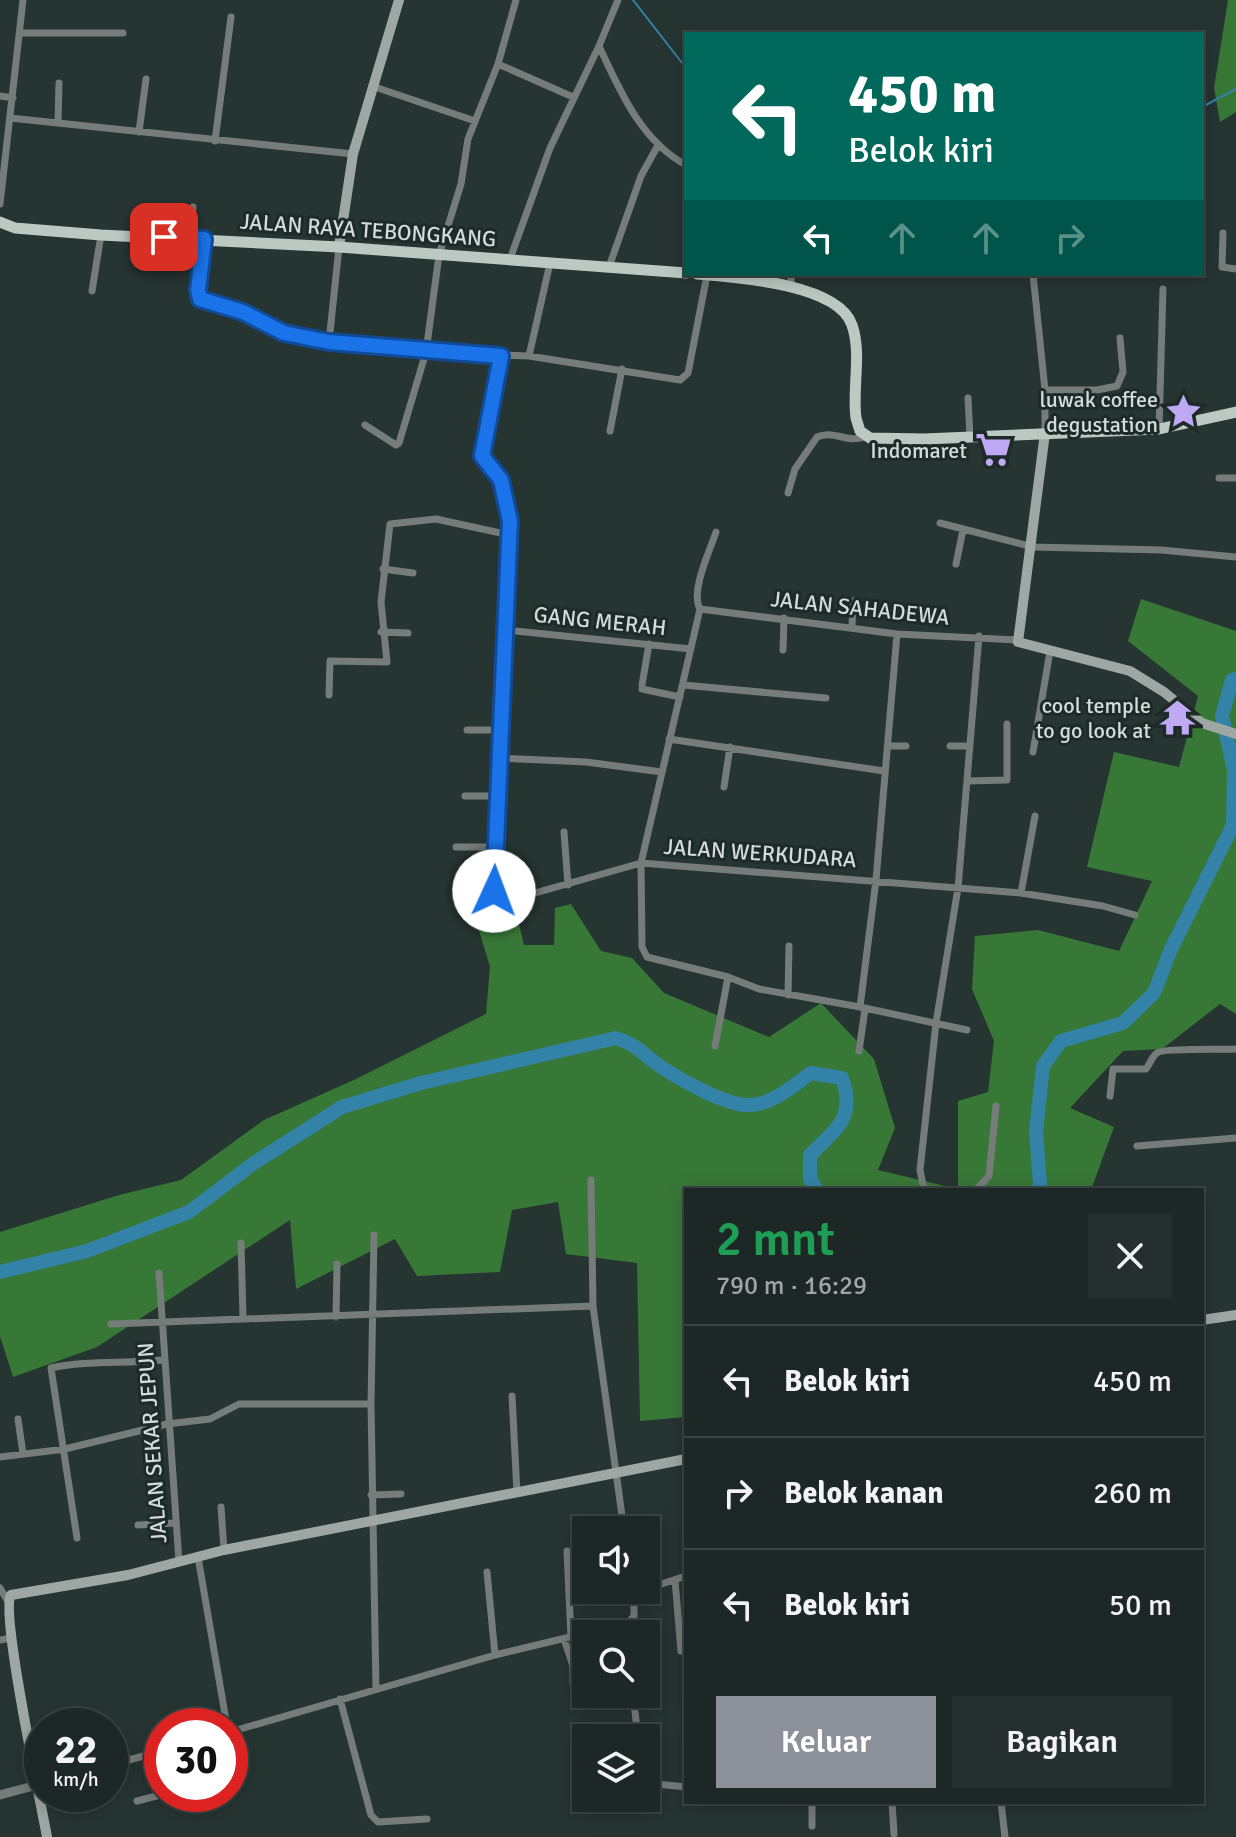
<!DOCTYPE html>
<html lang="id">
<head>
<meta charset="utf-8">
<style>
  body { margin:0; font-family:Signika,sans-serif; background:#252f2e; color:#f1f3f6; height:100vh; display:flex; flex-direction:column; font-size:30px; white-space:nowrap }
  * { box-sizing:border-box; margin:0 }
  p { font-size:26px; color:#a0a5a7 }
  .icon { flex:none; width:44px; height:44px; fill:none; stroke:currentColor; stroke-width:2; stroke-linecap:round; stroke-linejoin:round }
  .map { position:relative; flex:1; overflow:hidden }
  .panel { position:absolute; left:684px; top:1188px; width:520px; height:616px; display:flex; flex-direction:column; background:#1c2726; border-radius:0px; box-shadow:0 4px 20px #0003,0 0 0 2px #3a4443 }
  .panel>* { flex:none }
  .hud { position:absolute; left:684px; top:32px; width:520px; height:244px; border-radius:0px; box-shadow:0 4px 20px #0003,0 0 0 2px #3a4443; background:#00695c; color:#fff; overflow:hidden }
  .buttons { position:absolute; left:572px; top:1516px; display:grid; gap:16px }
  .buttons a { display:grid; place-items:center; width:88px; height:88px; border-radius:0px; background:#1c2726; box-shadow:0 4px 20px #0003,0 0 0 2px #3a4443; font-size:40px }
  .speed { position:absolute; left:24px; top:1708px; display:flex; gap:16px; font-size:40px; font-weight:700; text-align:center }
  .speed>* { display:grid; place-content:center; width:104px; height:104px; border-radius:50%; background:#1c2726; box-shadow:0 4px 20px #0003,0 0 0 2px #3a4443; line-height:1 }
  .speed small { font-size:20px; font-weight:400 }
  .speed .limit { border:12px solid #d22; background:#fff; color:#111 }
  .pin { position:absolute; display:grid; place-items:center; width:68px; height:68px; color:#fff; margin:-34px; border-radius:16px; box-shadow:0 4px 12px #0006 }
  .me { position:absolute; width:88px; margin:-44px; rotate:2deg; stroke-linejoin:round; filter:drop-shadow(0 0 6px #0008) }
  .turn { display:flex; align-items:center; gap:28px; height:168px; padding:0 32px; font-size:36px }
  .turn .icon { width:104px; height:104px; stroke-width:2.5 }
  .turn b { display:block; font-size:56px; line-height:68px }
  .lanes { display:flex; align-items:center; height:76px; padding:0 32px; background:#0003; justify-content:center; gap:40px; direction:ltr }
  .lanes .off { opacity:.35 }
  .round { display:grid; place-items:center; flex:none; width:84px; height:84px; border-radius:0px; background:#252f2e }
  .overview { display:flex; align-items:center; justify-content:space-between; height:136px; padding:0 32px }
  h1 { font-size:48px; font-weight:600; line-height:60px; color:#1e9e55 }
  .cta { display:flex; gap:16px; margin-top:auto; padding:16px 32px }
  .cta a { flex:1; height:92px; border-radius:0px; background:#8c9099; color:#fff; font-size:32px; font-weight:600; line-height:92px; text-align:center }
  .cta a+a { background:#252f2e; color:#f1f3f6 }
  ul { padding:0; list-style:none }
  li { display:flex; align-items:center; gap:24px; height:112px; padding:0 32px; border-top:2px solid #3a4443 }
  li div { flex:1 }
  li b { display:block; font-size:30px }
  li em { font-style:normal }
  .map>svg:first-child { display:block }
  .forest { fill:#387837 }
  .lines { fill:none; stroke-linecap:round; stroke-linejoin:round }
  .stream { stroke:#3383a8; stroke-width:2 }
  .river { stroke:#3383a8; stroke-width:14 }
  .minor { stroke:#767c79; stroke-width:7 }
  .tertiary { stroke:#767c79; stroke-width:9 }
  .secondary { stroke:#9ea7a3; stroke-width:10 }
  .primary { stroke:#bcc8c2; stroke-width:11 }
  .route-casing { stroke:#114b97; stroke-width:20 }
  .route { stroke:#1a73e8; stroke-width:14 }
  .labels { text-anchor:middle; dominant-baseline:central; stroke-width:6; stroke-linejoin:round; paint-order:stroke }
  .street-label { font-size:22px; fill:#d4dcdb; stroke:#1d2a28 }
  .poi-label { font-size:22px; fill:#d4dcdb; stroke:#1d2a28; text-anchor:end }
</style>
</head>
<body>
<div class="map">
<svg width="1236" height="1837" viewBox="0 0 1236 1837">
  <rect width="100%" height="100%" fill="#263432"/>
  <path class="forest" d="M1228 0H1236V112L1220 122 1214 88Z
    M1141 599 1236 631V1014L1220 1004 1162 1049 1123 1051 1070 1108 1114 1127 1091 1190H686V1417L640 1421 637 1263 566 1254 558 1202 512 1210 500 1272 417 1276 395 1239 296 1289 290 1220 97 1347 13 1377 0 1336V1232L119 1195 181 1180 264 1120 356 1079 486 1014 490 967 471 904 517 915 524 945H554L555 908 571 904 601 951 632 958 664 993 769 1037 821 1003 874 1059 895 1128 878 1170 958 1189V1101L988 1092 994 1041 972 989 975 936 1038 930 1119 951 1152 881 1087 867 1114 752 1179 767 1198 696 1128 641Z"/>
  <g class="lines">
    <path class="stream" d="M633 0 686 68
      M1202 107 1236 89"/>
    <path class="river" d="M1038 1190 1040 1184 1036 1131 1043 1066 1061 1041 1123 1023 1154 993 1171 949 1233 825 1234 770 1222 716 1232 680 1236 679
      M0 1272 87 1251 189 1212 254 1163 342 1107 421 1083 616 1038C642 1047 641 1054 661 1067 681 1080 728 1107 751 1105 773 1104 794 1085 811 1073L842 1078C856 1118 837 1128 810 1155V1179L817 1190"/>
    <path class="minor" d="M21 33H123
      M599 46 618 0
      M498 64 573 97
      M372 86 475 121
      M0 96 13 98
      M10 118 353 154
      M58 123 59 83
      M139 132 146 79
      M215 141 231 17
      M0 204 23 0
      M1223 233 1222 267 1236 269
      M189 238 193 207
      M204 239 198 290 200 299 243 312 284 333 329 342 439 353 529 356 680 380 688 373 707 275
      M510 259 550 148 599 46C620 91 641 141 686 165
      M609 267 641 176 657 147
      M939 274H941
      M1033 274 1045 390V433
      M791 288V274
      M92 291 101 235
      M329 342 339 247
      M501 356 482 456 501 480 510 535
      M529 356 550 263
      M1045 390H1097L1117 386 1123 372 1120 338
      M968 398 970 437
      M365 425 396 445 399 443 426 352 439 255 461 184 468 139 498 64 516 0
      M1159 429 1163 289
      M610 431 622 369
      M1219 478H1236
      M788 493 795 469 817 437C834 429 849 445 866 436
      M940 523 1033 547 1161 550 1236 557
      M956 564 963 530
      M383 569 413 573
      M700 609 897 634 1017 640
      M852 626 853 601
      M505 630 691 649
      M381 632 408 633
      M897 634 876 880 860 1007 967 1030
      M783 650 784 618
      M642 685 649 644
      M683 685 826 698
      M642 689 680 697
      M329 695 330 661 387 662 381 602 390 524 436 519 510 535 494 899 503 902 641 863 700 609C690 591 710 551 716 532
      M467 730H500
      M669 739 884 771
      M888 746H906
      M950 746H969
      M1033 752 1050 651
      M498 758 586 762 662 772
      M967 781 1007 780V724
      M724 787 730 747
      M465 796H497
      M564 832 568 885
      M456 847H495
      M1021 893 1035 816
      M788 995 789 946
      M860 1007 759 989 728 977 647 957 642 947 641 863 1021 893 1103 906 1135 915
      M715 1046 728 977
      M859 1051 865 1009
      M1110 1096 1113 1069H1146C1150 1064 1152 1056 1157 1053 1162 1048 1222 1050 1236 1049
      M1137 1146 1236 1138
      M591 1180 593 1306 624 1530
      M924 1190 920 1170 936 1023 958 888 979 636
      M976 1190 989 1176 996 1106
      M374 1235 371 1404 376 1689
      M241 1243 243 1317
      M159 1273 179 1562
      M336 1317 337 1264
      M111 1324 593 1306
      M512 1396 517 1493
      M18 1419 23 1454
      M0 1457 65 1449 167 1424 210 1419 239 1404H371
      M371 1495 401 1494
      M221 1507 224 1550
      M138 1525 175 1523
      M77 1538 51 1368C87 1360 125 1364 162 1360
      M567 1551 571 1637
      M198 1557 227 1726
      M487 1572 495 1655
      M675 1580 681 1651
      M0 1588 7 1600
      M646 1589 686 1576
      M564 1639 573 1666V1683
      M0 1640 10 1638
      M633 1694 638 1738
      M340 1699 371 1815 378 1822 427 1819
      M230 1732 495 1655 628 1623 634 1616V1593L642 1590
      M110 1765 162 1751
      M646 1783 686 1787
      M137 1801 164 1794
      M812 1802V1826
      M892 1802 894 1834
      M1001 1802 1005 1837"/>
    <path class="tertiary" d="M0 1795 37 1785"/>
    <path class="secondary" d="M339 247 353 154 399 0
      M1045 433 1018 642 1130 671 1164 692 1202 723 1236 734
      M1202 1320 1236 1315
      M47 1837C41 1803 0 1612 11 1595L128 1575 224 1550 686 1459"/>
    <path class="primary" d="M0 222 15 228 101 235 339 247 686 273
      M697 274C733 277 838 283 852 325 862 354 852 388 856 418L860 431 870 438 924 439 1159 429 1236 412"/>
  </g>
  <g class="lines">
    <defs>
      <path id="route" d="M164 237 204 239 198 290 200 299 243 312 284 333 329 342 501 356 482 456 501 480 510 521 494 891"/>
    </defs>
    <use href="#route" class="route-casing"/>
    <use href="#route" class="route"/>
  </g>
  <defs>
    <symbol id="sight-bare" viewBox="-9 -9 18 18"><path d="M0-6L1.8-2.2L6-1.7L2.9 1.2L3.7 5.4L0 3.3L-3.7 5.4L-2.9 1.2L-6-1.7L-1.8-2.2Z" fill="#bfa9f4" stroke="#1d2a28" stroke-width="2.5" paint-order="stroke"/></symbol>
    <symbol id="supermarket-bare" viewBox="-9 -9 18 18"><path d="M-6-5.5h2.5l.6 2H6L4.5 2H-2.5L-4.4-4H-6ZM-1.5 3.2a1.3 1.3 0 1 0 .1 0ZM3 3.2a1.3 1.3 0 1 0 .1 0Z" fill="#bfa9f4" stroke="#1d2a28" stroke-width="2.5" paint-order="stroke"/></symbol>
    <symbol id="temple-bare" viewBox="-9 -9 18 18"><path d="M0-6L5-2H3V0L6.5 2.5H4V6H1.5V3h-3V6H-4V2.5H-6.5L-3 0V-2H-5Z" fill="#bfa9f4" stroke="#1d2a28" stroke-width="2.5" paint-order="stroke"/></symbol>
  </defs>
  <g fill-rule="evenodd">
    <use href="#sight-bare" x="1158" y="386" width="51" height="51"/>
    <use href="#supermarket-bare" x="968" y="424" width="51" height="51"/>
    <use href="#temple-bare" x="1152" y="692" width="51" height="51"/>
  </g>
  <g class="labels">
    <g class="street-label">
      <text transform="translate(368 230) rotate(4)">JALAN RAYA TEBONGKANG</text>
      <text transform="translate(860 608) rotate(6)">JALAN SAHADEWA</text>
      <text transform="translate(600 621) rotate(6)">GANG MERAH</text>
      <text transform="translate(760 853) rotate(4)">JALAN WERKUDARA</text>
      <text transform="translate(152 1443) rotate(-94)">JALAN SEKAR JEPUN</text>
    </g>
    <g class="poi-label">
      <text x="1158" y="399">luwak coffee<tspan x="1158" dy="25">degustation</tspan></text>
      <text x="967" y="450">Indomaret</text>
      <text x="1151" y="705">cool temple<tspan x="1151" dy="25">to go look at</tspan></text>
    </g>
  </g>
</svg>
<div class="buttons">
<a><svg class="icon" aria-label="sound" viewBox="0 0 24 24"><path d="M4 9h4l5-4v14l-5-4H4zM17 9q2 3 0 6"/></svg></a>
<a><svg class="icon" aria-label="search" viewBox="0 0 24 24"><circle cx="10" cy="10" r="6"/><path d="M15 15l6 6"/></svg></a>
<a><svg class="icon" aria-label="layers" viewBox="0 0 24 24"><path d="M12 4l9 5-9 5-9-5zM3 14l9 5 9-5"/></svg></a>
</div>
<div class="speed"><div>22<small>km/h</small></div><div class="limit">30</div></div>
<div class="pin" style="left:164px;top:237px;background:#d93025"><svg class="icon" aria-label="arrive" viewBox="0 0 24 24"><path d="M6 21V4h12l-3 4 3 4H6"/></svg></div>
<svg class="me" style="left:494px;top:891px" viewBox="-20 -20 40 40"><circle r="19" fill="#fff"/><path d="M0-13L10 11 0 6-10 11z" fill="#1a73e8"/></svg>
<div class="hud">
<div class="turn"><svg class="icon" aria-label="left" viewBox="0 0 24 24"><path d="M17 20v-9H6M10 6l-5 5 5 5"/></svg><div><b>450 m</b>Belok kiri</div></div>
<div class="lanes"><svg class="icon" aria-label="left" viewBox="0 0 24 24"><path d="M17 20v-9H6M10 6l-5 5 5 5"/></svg><svg class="icon off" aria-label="ahead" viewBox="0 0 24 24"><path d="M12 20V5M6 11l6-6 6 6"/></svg><svg class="icon off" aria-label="ahead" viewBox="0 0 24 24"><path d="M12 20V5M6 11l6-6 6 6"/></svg><svg class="icon off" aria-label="right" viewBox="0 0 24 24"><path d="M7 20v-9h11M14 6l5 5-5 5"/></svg></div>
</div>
<section class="panel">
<div class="overview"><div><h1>2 mnt</h1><p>790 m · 16:29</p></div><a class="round"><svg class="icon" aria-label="close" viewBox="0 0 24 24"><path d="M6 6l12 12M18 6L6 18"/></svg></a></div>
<ul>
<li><svg class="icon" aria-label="left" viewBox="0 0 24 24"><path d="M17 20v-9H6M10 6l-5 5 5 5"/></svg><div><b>Belok kiri</b></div><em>450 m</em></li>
<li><svg class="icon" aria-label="right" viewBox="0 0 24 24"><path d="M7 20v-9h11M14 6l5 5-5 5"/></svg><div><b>Belok kanan</b></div><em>260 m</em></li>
<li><svg class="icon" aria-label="left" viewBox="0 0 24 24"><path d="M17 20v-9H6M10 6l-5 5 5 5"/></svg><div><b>Belok kiri</b></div><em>50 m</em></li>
</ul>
<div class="cta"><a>Keluar</a><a>Bagikan</a></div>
</section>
</div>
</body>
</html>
